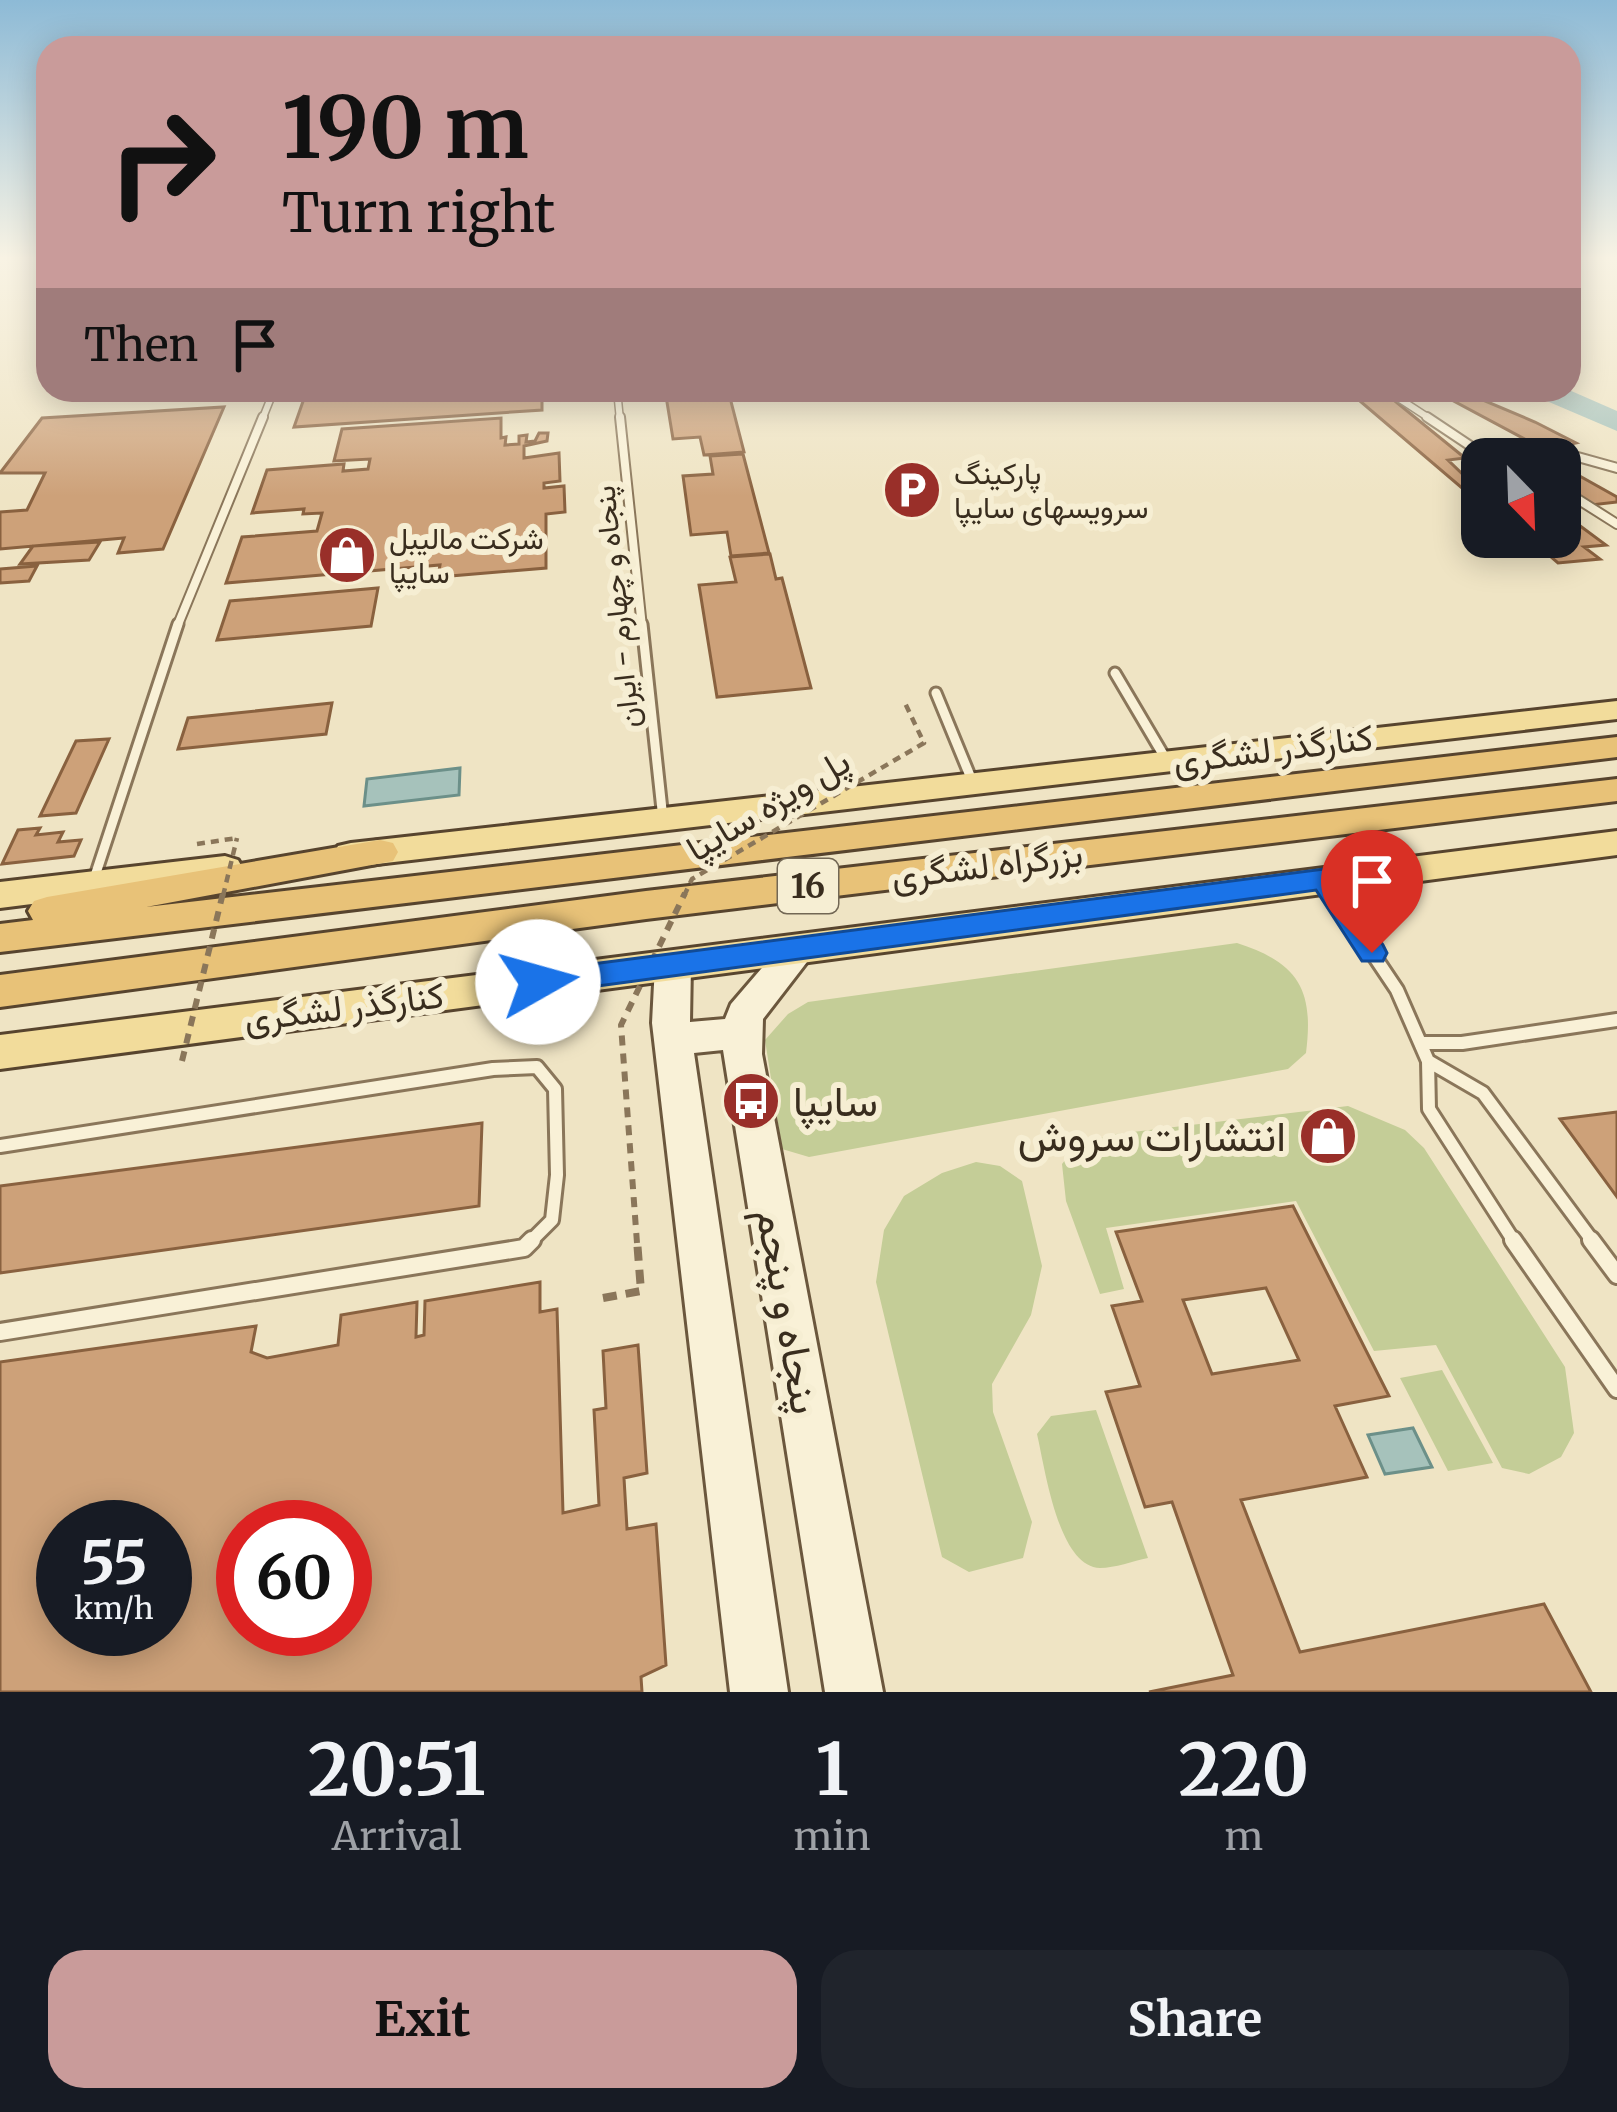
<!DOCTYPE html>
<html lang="en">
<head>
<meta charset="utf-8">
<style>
  body { margin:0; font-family:Merriweather,Vazirmatn,serif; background:#20242c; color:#f1f3f6; height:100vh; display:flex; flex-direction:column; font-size:45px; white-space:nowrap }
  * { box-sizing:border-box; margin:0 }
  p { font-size:39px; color:#9ea1a6 }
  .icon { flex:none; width:66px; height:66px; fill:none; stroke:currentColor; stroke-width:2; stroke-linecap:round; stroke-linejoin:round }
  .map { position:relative; height:1692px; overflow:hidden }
  .side { display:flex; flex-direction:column; background:#171b24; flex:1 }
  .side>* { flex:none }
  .hud { position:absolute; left:36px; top:36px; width:1545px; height:366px; border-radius:36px; box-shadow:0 6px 30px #0003; background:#c99b9a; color:#111; overflow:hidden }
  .needle { width:78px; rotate:157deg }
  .controls { position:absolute; left:1461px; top:438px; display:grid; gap:24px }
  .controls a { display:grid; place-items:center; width:120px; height:120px; border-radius:24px; background:#171b24; box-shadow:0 6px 30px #0003; font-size:60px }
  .speed { position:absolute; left:36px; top:1500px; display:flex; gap:24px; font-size:60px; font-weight:700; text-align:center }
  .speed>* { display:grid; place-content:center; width:156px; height:156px; border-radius:50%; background:#171b24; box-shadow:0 6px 30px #0003; line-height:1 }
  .speed small { font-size:30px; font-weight:400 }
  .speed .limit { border:18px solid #d22; background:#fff; color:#111 }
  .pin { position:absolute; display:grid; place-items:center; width:102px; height:102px; color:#fff; margin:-123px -51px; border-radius:50% 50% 50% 0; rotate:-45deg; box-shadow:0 0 12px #0007 }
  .pin .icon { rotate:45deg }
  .me { position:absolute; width:132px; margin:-66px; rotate:83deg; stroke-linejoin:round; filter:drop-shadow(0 0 9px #0008) }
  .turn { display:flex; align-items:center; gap:42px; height:252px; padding:0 48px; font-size:54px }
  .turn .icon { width:156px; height:156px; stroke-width:2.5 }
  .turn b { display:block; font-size:84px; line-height:102px }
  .then { display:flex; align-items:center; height:114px; padding:0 48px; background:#0003; gap:24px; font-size:45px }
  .eta { display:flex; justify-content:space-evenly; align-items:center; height:204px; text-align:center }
  .eta b { font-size:72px; font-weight:700; line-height:84px }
  .action { display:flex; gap:24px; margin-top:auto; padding:24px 48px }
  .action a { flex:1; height:138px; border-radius:36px; background:#c99b9a; color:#111; font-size:48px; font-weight:700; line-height:138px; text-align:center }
  .action a+a { background:#20242c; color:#f1f3f6 }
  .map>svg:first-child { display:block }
  .green { fill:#c4cd97 }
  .water { fill:#a6c2bb; stroke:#6c9089; stroke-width:3 }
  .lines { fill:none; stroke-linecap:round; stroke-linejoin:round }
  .river { fill:#a6c2bb; fill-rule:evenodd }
  .building { fill:#cda179; stroke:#89613f; stroke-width:3; fill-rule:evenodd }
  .service-far4-casing { stroke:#8a765a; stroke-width:9 }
  .service-far3-casing { stroke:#8a765a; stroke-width:12 }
  .service-far2-casing { stroke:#8a765a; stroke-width:15 }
  .service-far1-casing { stroke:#8a765a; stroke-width:18 }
  .service-casing { stroke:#8a765a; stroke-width:22 }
  .secondary-casing { stroke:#6b573d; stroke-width:6 }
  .primary-casing { stroke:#57442e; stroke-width:6 }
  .trunk-casing { stroke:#57442e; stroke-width:6 }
  .path { stroke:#8a765a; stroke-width:4.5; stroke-dasharray:8 6; stroke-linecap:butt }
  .service-far4 { stroke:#f9f1d7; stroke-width:6 }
  .service-far3 { stroke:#f9f1d7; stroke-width:8 }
  .service-far2 { stroke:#f9f1d7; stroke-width:9 }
  .service-far1 { stroke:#f9f1d7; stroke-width:12 }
  .service { stroke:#f9f1d7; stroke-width:16 }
  .secondary { fill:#f9f1d7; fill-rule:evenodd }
  .primary { fill:#f2dc9b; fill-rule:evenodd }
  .trunk { fill:#e8c278; fill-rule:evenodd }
  .path-bridge-far2 { stroke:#8a765a; stroke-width:4.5; stroke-dasharray:8 6; stroke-linecap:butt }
  .path-bridge-far1 { stroke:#8a765a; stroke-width:6; stroke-dasharray:10 8; stroke-linecap:butt }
  .path-bridge { stroke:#8a765a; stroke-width:8; stroke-dasharray:14 9; stroke-linecap:butt }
  .route { fill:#1a73e8; stroke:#114b97; stroke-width:3 }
  .labels { text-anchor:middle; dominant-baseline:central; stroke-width:12; stroke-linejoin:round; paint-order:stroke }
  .far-poi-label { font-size:30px; fill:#392d1e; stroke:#f6eed3; text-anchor:start }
  .far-street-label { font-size:30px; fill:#392d1e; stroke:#f6eed3 }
  .shield { fill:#f6eed3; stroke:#726754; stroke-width:3 }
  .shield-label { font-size:33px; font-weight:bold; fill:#392d1e }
  .street-label { font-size:36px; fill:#392d1e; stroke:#f6eed3 }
  .near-poi-label { font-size:42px; fill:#392d1e; stroke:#f6eed3; text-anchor:start }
  .near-street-label { font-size:42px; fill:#392d1e; stroke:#f6eed3 }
</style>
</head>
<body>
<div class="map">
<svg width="1617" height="1692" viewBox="0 0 1617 1692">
  <rect width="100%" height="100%" fill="#efe4c4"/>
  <path class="green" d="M1237 943C1299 963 1314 990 1306 1053L1288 1069 809 1157 782 1149 765 1040 788 1014 808 1002Z
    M1348 1106 1405 1130 1424 1148 1565 1367 1574 1433 1561 1457 1529 1474 1502 1468 1436 1345 1374 1351 1296 1201 1106 1228 1124 1289 1100 1294 1066 1201 1062 1164 1079 1143 1116 1134Z
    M976 1162 1000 1166 1022 1181 1042 1266 1031 1315 992 1384 993 1412 1032 1522 1023 1558 969 1572 942 1557 876 1282 884 1230 904 1196 942 1173Z
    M1442 1370 1493 1463 1448 1471 1400 1378Z
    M1096 1410 1148 1558C1133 1561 1115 1568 1100 1568 1058 1567 1045 1468 1037 1434L1051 1416Z"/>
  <path class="water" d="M460 768 459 795 364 806 367 779Z
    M1413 1428 1432 1467 1385 1474 1368 1435Z"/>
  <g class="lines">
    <path class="river" d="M1531 390H1569L1617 411V431L1535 396Z"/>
  </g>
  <path class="building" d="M307 390H542V410L294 427Z
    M665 390H728L744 452 704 455 700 437 673 439Z
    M1347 390H1374L1390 397 1465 458 1448 460 1482 493 1469 494Z
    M1459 390 1535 422 1576 443 1545 450 1435 391Z
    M224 407 163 549 118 553 124 538 0 549V512L27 510 45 473H0L42 418Z
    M501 418V438L506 437 505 445 519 444V436L527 435 526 442 535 441 539 433H548L547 441 524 446V458L559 453 560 481 544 483V488L564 486 565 512 546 514V568L438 577 440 565 226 583 242 537 317 531 322 513 303 514 304 509 252 513 267 470 344 464 343 471 368 469 370 459 334 461 342 429Z
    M743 454 769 553 731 556 727 532 691 535 683 476 713 474 710 456Z
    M1560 465 1617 497V502L1591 505 1560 485Z
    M1560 511 1606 545 1584 547 1600 559 1558 563 1528 537H1560Z
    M100 542 89 560 20 564 33 546Z
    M770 554 776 579 782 578 811 688 717 697 699 585 736 582 730 557Z
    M37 566 29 581 0 583V569Z
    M378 588 371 626 217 640 230 601Z
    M332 703 326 734 178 749 188 718Z
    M109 739 76 813 40 816 76 741Z
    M40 828 36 835 63 832 58 842 81 840 74 856 2 864 18 830Z
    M1617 1112V1197L1560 1119Z
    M482 1123 479 1206 0 1273V1186Z
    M1293 1206 1389 1396 1335 1406 1367 1477 1241 1500 1300 1652 1544 1604 1591 1692H1149L1233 1675 1172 1502 1145 1507 1106 1392 1140 1386 1112 1306 1142 1301 1116 1232ZM1266 1288 1299 1360 1212 1374 1183 1300Z
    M540 1282V1312L557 1309 563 1513 599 1505 594 1410 606 1408 603 1351 638 1345 647 1473 624 1478 627 1529 656 1524 666 1665 641 1677 642 1692H0V1362L256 1326 251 1352 267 1358 338 1345 341 1315 417 1302 416 1337 424 1335 425 1301ZM63 1527H165V1629H63ZM243 1527H345V1629H243Z"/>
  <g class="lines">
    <defs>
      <path id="service-far4" d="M617 390 620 420
        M1386 390 1432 420
        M262 420 274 390"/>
      <path id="service-far3" d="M620 417 642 627
        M1427 417 1490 459
        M1541 459 1567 454 1617 468
        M1560 488 1617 524
        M177 627 263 417"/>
      <path id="service-far2" d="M642 624 663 819
        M1115 673 1167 761
        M936 693 973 783
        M93 882 178 624
        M1326 884 1334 896"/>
      <path id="service-far1" d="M1332 893 1397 990 1428 1061 1429 1109 1515 1243
        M1420 1043H1462L1617 1020
        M1428 1061 1483 1093 1594 1243
        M0 1146 493 1069 537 1067 555 1089 557 1175 552 1220 529 1243"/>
      <path id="service" d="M1513 1240 1617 1389
        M1591 1240 1617 1275
        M0 1332 524 1248 532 1240"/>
      <path id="secondary" d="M799 936 812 940 817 949 763 1019 762 1054 883 1692H825L723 1050 694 1053 788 1692H730L652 1023 655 965 660 955 673 951 686 955 691 965 690 1022 725 1019 731 1004 786 940Z"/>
      <path id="primary" d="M1617 701V719L351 867 338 864 333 855 338 846 351 843Z
        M1617 831V855L0 1069V1035Z
        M225 856 238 860 243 869 238 878 0 908V882Z"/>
      <path id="trunk" d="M1617 737V757L0 952V924L33 920 28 911 34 901 47 897 380 840 393 843 398 852 393 861 146 907Z
        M1617 779V801L646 919 0 1007V975L646 891Z"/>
    </defs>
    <use href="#service-far4" class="service-far4-casing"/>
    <use href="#service-far3" class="service-far3-casing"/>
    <use href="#service-far2" class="service-far2-casing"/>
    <use href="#service-far1" class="service-far1-casing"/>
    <use href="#service" class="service-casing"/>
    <use href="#secondary" class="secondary-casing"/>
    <use href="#primary" class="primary-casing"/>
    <use href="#trunk" class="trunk-casing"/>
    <path class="path" d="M197 844 237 838"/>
    <use href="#service-far4" class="service-far4"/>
    <use href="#service-far3" class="service-far3"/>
    <use href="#service-far2" class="service-far2"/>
    <use href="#service-far1" class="service-far1"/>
    <use href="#service" class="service"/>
    <use href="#secondary" class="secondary"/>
    <use href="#primary" class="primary"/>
    <use href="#trunk" class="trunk"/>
    <path class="path-bridge-far2" d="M223 896 237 838
      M684 896 692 879 924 743 904 701"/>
    <path class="path-bridge-far1" d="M182 1061 223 893
      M637 1243 621 1025 685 893"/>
    <path class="path-bridge" d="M603 1298 641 1291 637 1240"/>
  </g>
  <linearGradient id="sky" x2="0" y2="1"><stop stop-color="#8dbad6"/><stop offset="0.52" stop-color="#f8f3e4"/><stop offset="1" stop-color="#f8f3e4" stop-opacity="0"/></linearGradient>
  <rect width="1617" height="496" fill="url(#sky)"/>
  <path class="route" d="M1324 869 1334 872 1383 945 1387 953 1383 961H1362L1316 890 538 994 527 991 522 982 527 974 538 971Z"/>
  <defs>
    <symbol id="parking-disc" viewBox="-11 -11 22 22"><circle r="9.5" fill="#992f29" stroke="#f6eed3"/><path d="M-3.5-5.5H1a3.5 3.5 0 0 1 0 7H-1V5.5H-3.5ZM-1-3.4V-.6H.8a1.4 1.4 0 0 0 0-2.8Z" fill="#fff"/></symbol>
    <symbol id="shop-disc" viewBox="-11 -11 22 22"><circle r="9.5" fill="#992f29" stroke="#f6eed3"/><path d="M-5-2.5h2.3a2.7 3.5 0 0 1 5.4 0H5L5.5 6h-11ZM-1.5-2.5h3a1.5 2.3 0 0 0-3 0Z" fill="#fff"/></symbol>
    <symbol id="bus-disc" viewBox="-11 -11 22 22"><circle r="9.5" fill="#992f29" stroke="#f6eed3"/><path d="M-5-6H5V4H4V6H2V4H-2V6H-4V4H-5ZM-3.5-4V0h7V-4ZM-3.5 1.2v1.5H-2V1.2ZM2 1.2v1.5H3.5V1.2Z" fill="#fff"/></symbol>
  </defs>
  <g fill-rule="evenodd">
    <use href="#parking-disc" x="879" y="457" width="66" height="66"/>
    <use href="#shop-disc" x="314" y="522" width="66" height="66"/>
    <use href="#bus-disc" x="718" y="1068" width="66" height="66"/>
    <use href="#shop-disc" x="1295" y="1103" width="66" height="66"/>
  </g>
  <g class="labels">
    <g class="far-poi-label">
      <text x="954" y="473">پارکینگ<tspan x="954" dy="34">سرویسهای سایپا</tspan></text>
      <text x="389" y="538">شرکت مالیبل<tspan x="389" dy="34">سایپا</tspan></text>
    </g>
    <g class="far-street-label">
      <text transform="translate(616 607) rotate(-96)">پنجاه و چهارم - ایران</text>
    </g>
    <rect class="shield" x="778" y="859" width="60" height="54" rx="9"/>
    <g class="shield-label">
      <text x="808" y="886">16</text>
    </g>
    <g class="street-label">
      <text transform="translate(1273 749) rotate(-7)">کنارگذر لشگری</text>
      <text transform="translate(768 805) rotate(-31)">پل ویژه سایپا</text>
      <text transform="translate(987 865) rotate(-7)">بزرگراه لشگری</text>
      <text transform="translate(344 1007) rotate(-7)">کنارگذر لشگری</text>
    </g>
    <g class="near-poi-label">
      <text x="793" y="1101">سایپا</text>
      <text x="1286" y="1136" text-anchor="end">انتشارات سروش</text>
    </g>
    <g class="near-street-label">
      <text transform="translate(789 1311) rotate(80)">پنجاه و پنجم</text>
    </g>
  </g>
</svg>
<div class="controls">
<a><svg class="needle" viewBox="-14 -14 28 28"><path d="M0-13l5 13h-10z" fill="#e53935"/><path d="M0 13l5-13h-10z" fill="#9ea1a6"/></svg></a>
</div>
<div class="speed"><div>55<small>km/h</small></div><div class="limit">60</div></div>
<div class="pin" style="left:1372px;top:953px;background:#d93025"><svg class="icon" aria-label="arrive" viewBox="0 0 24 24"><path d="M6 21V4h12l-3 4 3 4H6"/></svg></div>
<svg class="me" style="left:538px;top:982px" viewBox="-20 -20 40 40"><circle r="19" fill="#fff"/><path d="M0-13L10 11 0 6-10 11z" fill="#1a73e8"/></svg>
<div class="hud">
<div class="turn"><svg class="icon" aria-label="right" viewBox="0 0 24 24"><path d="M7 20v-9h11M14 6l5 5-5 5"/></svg><div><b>190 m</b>Turn right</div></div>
<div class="then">Then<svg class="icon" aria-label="arrive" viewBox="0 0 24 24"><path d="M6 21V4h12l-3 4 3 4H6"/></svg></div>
</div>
</div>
<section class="side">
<div class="eta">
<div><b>20:51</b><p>Arrival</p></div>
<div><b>1</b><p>min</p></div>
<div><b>220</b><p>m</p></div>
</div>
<div class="action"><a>Exit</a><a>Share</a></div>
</section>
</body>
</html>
